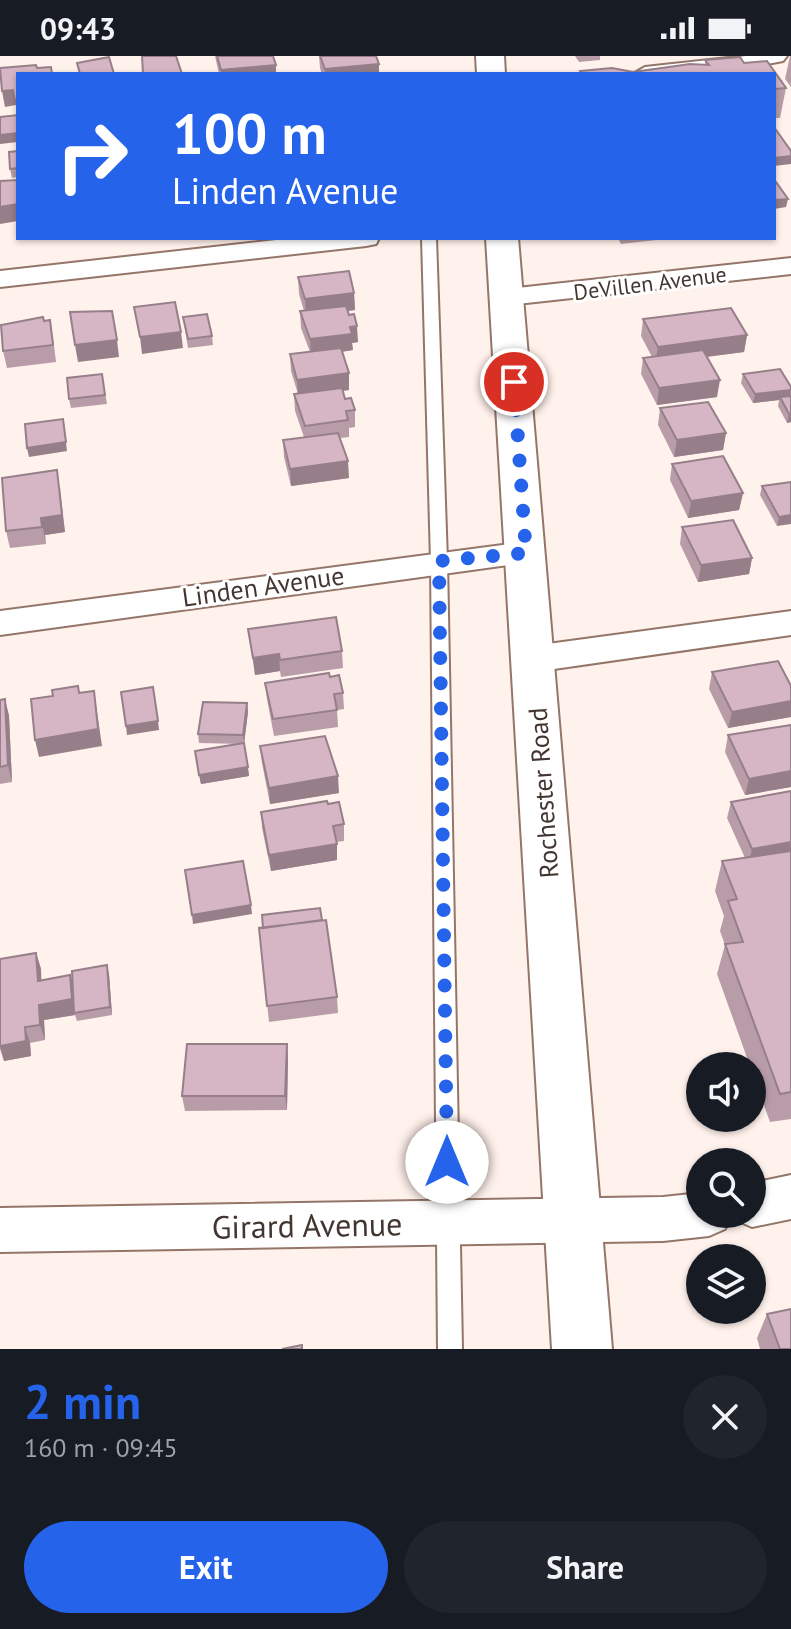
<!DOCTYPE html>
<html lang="en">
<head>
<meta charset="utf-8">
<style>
  body { margin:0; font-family:"PT Sans",sans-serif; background:#20242c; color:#f1f3f6; height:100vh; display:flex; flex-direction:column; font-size:30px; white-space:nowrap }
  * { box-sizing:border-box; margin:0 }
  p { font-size:26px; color:#9ea1a6 }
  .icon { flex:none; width:44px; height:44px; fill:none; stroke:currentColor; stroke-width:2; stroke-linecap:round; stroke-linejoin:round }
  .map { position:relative; height:1293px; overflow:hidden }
  .sheet { display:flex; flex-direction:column; background:#171b24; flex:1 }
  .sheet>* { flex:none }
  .banner { position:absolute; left:16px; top:16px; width:760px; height:168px; border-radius:0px; box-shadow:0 2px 6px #0004; background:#2563eb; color:#fff; overflow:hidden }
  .tools { position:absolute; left:686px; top:996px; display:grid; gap:16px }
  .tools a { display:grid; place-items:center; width:80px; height:80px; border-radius:50%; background:#171b24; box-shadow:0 2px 6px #0004; font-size:40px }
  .pin { position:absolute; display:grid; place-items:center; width:68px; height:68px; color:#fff; margin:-34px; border:4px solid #fff; border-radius:50%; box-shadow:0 2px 8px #0007 }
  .me { position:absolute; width:88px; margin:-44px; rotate:0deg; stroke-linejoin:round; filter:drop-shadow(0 0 6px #0008) }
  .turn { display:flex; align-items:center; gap:28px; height:168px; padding:0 24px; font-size:36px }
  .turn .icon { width:104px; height:104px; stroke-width:2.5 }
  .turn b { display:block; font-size:56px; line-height:68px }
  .round { display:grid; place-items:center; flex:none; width:84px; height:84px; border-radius:42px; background:#20242c }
  .headline { display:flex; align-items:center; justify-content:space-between; height:136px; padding:0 24px }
  h1 { font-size:48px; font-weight:700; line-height:60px; color:#2563eb }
  .button { display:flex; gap:16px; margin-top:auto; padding:16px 24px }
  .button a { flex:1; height:92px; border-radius:48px; background:#2563eb; color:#fff; font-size:32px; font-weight:700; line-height:92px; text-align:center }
  .button a+a { background:#20242c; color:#f1f3f6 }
  .status { display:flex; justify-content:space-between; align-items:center; height:56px; padding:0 40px; background:#171b24; direction:ltr }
  .status svg { height:22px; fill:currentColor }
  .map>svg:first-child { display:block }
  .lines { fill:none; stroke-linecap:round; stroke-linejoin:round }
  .lane-casing { stroke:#947669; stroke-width:4 }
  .street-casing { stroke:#947669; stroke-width:4 }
  .secondary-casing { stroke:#947669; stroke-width:4 }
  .lane { fill:#fff; fill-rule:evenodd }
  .street { fill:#fff; fill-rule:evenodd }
  .secondary { fill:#fff; fill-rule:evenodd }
  .wall { fill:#b89da9 }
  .shaded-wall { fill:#967f89 }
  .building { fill:#d6b6c4; stroke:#967f89; stroke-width:2 }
  .route { stroke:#2563eb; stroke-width:14; stroke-dasharray:0 25.2 }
  .labels { text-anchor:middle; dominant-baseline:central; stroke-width:6; stroke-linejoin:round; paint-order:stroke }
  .far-street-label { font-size:22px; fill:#433630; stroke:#fff }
  .street-label { font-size:26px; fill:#433630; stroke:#fff }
  .near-street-label { font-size:32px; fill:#433630; stroke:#fff }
</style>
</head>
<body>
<div class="status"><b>09:43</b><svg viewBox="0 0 49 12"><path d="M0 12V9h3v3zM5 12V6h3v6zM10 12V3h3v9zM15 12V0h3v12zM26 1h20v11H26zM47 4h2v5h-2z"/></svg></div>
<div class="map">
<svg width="791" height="1293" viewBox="0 0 791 1293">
  <rect width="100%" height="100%" fill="#fff1eb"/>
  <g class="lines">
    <defs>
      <path id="lane" d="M422 182H436L447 505 462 1293H438L431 505Z"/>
      <path id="street" d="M746 0H787L783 5 714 18H633L645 11Z
        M294 182H379L376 188 366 190 0 231V215Z
        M791 202V218L508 249 498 247 494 241 498 235 508 233Z
        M526 486 538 489 543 497 538 505 0 579V555Z
        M791 555V579L533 616 521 612 515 603 521 594 533 590Z
        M791 1119V1163L752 1171 736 1164 733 1158H752V1127Z
        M700 1137V1158H732L725 1173 709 1180 663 1185 0 1196V1152L663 1141Z"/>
      <path id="secondary" d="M476 0H504L505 18H477Z
        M486 182H518L612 1293H552Z"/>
    </defs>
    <use href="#lane" class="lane-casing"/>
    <use href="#street" class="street-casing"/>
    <use href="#secondary" class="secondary-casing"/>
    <use href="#lane" class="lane"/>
    <use href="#street" class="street"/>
    <use href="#secondary" class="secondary"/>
  </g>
  <path class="wall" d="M215 0H273L276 18H219Z
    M319 0H376L379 8V18H322L320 12Z
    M575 0H600V4L579 6Z
    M790 0H791V31L785 23Z
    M740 1 744 7 767 5 786 32 780 62H774V18H580V15L612 12 633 16 690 8 705 9V4Z
    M18 95V121L12 122 10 113Z
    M618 182H674L621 188Z
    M298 221 354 237 355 254 348 255 358 286 352 287 353 294 342 296 349 334 342 335 345 343 355 354V371L349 372V381L340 382 349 422 291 430 284 401 283 384 304 381 295 355 294 338H298L291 315 290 298 310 296 301 272 300 255H304L299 238Z
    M183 261 212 280 213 289 188 292Z
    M643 263 747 279 744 296 707 301 717 341 657 349 641 318 643 302 652 301 641 280Z
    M44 265 53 281 56 306 7 312 3 295Z
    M102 318 107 348 71 352 69 343Z
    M743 318 791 331V366L787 367 778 350 779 344 753 347 741 327Z
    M660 352 726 377 723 394 674 401 658 369Z
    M672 408 743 437 739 454 688 462 670 424Z
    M791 426 777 470 760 439 762 430Z
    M60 431 65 476 45 479 46 488 10 492 6 475Z
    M682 471 752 502 749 518 698 526 680 488Z
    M248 573 342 595 343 612 281 621 280 615 255 619Z
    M712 616 791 630V661L728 672 709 633Z
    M330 621 343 637 344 653 337 654 338 671 274 680 267 643 265 627Z
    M5 643 9 660 12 726 0 728V644Z
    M247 647 248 656 244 688 249 720 201 728 195 695 243 688 199 687 198 678Z
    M791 669V731L745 739 725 696 728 679Z
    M260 690 339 737 270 748 262 707Z
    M791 735V1063L770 1066 752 1016V1010H750L717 918 725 889 720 875 724 860 715 835 722 805 745 802 727 762 731 746Z
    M328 748 344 768V785L336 786 337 804 271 815 262 772 261 756Z
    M322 864 337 941 338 957 269 966 259 872Z
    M36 897 41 913V924L72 927 109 918 112 959 77 965 75 959 44 964 45 984 30 987 31 1000 4 1005 0 993V903Z
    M287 988 288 1003 287 1054 185 1055 182 1040Z
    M767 1258 791 1293H760L757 1282Z"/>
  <path class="shaded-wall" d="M379 8V18H325V13Z
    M276 9V18H222L221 14Z
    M13 34 18 44V60L16 49 5 51 2 35Z
    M18 77V86L0 88V79Z
    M791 100V108L774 110V102Z
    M788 143 786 151 774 153V144Z
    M18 148V165L0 168V151Z
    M354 237 355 254 306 260 305 243Z
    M357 270 358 286 352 287 353 294 311 300 310 283Z
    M181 276 183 292 142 298 140 281Z
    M747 279 744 296 655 307 658 291Z
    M117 284 119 301 78 306 75 289Z
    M349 317V334L298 340 297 324Z
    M720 324 717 341 657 349 659 332Z
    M791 334 790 342 780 341 779 344 753 347 755 338Z
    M789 358H791V366L787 367Z
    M63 363 67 395 29 401 27 392Z
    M726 377 723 394 674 401 677 384Z
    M348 405 349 422 291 430 290 413Z
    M57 414 65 476 45 479 46 488 41 462Z
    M743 437 739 454 688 462 691 445Z
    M791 459V468L777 470 779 461Z
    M752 502 749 518 698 526 701 509Z
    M279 598 280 615 255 619 253 602Z
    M94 635 102 690 39 701 35 684Z
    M5 643 9 660 12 726 8 709Z
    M791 645V661L728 672 732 656Z
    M247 647 248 656 244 688 243 679Z
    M158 665 159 674 127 679 126 670Z
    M248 711 249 720 201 728 199 719Z
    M791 715V731L745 739 749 723Z
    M338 720 339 737 270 748 269 732Z
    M791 786V801L748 809 752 793Z
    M337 788V804L271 815 269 799Z
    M251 849 252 858 193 868 192 859Z
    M36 897 41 913 42 940 38 925Z
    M107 909 109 918 112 959 110 951Z
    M70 919 74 935 76 958V957H74L75 959 44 964 45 984 40 969 39 949Z
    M25 971 30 987 31 1000 4 1005 0 990Z
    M287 988 288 1003 287 1054 285 1040Z"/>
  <path class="building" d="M142 0H176L182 18H143Z
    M217 0H273L276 9 221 14Z
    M320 0H376L379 8 325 13Z
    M109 1 114 18H80L77 7Z
    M740 1 744 7 767 5 786 32 774 33V18H582L580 15 612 12 633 16 690 8 709 9 705 4Z
    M36 9 37 12 51 11 52 18H18V44L15 45 13 34 2 35 0 12Z
    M18 59V77L0 79V61Z
    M774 71 791 95V100L774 102Z
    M18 95V112L10 113 9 96Z
    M18 124V148L0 151V125Z
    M774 126H776L788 143 774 144Z
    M349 215 354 237 305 243 298 221Z
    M175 246 181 276 140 281 134 251Z
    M346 250 349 259 354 258 357 270 350 271 352 278 310 283 300 255Z
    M731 252 747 279 658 291 643 263Z
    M112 255 117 284 75 289 70 256Z
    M207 258 212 280 188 283 183 261Z
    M43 261 44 265 50 264 53 289 3 295 1 269Z
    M341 292 349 317 297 324 290 298Z
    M703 294 720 324 659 332 643 302Z
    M780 313 791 331V334L755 338 743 318Z
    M102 318 105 339 69 343 67 322Z
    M342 332 345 343 351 342 355 354 346 355 348 364 305 370 294 338Z
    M791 340V358H789L780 341Z
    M708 346 726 377 677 384 660 352Z
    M63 363 66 386 27 392 25 368Z
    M338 377 348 405 290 413 283 384Z
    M723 400 743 437 691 445 672 408Z
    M57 414 62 459 41 462 42 471 6 475 2 422Z
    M791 426V459L779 461 762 430Z
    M733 464 752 502 701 509 682 471Z
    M336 561 342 595 280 604 279 598 253 602 248 573Z
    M778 605 791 630V645L732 656 712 616Z
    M329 617 330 621 339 619 343 637 334 638 337 654 273 663 265 627Z
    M78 630 79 637 94 635 98 673 35 684 31 643 53 640 52 634Z
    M153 631 158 665 126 670 121 636Z
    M5 643 8 709 0 711V644Z
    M203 646 247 647 243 679 198 678Z
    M791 669V715L749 723 728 679Z
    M325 680 338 720 269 732 260 690Z
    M244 687 248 711 199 719 195 695Z
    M791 735V786L752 793 731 746Z
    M327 745 328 748 339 746 344 768 333 770 337 788 269 799 261 756Z
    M791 795V1036L780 1038 725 888 743 886 728 845 737 843 722 805Z
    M243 805 251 849 192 859 185 814Z
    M320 852 322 864 263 872 262 859Z
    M326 864 337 941 267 950 259 872Z
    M36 897 38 925 70 919 72 943 39 949 40 969 25 971 26 985 0 990V903Z
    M107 909 110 951 74 957 72 915Z
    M187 988H287L285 1040H182Z
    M791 1253V1293H780L767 1258Z
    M302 1289V1293H282Z"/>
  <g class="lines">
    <path class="route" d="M447 1106 439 505 526 497 514 326"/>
  </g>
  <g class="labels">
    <g class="far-street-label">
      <text transform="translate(650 227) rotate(-7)">DeVillen Avenue</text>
    </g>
    <g class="street-label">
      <text transform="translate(263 530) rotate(-8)">Linden Avenue</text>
      <text transform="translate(543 737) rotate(-94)">Rochester Road</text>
    </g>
    <g class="near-street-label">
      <text transform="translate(307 1169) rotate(-1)">Girard Avenue</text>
    </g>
  </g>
</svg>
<div class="tools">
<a><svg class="icon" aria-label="sound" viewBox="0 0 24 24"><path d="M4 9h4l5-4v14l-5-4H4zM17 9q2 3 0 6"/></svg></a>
<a><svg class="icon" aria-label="search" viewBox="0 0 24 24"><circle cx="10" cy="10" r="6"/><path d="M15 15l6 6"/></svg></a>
<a><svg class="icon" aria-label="layers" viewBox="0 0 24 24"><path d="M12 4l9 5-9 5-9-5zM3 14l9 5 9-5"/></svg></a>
</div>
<div class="pin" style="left:514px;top:326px;background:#d93025"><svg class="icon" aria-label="arrive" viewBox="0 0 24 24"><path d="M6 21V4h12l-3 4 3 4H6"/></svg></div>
<svg class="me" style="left:447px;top:1106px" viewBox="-20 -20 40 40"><circle r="19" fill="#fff"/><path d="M0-13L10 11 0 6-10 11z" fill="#2563eb"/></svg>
<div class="banner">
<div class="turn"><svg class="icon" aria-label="right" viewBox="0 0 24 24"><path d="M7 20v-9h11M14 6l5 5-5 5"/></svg><div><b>100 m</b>Linden Avenue</div></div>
</div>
</div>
<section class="sheet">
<div class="headline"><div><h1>2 min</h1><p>160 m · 09:45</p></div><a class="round"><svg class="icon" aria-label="close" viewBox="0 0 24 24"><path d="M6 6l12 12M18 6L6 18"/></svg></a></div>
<div class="button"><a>Exit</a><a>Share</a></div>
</section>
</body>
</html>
